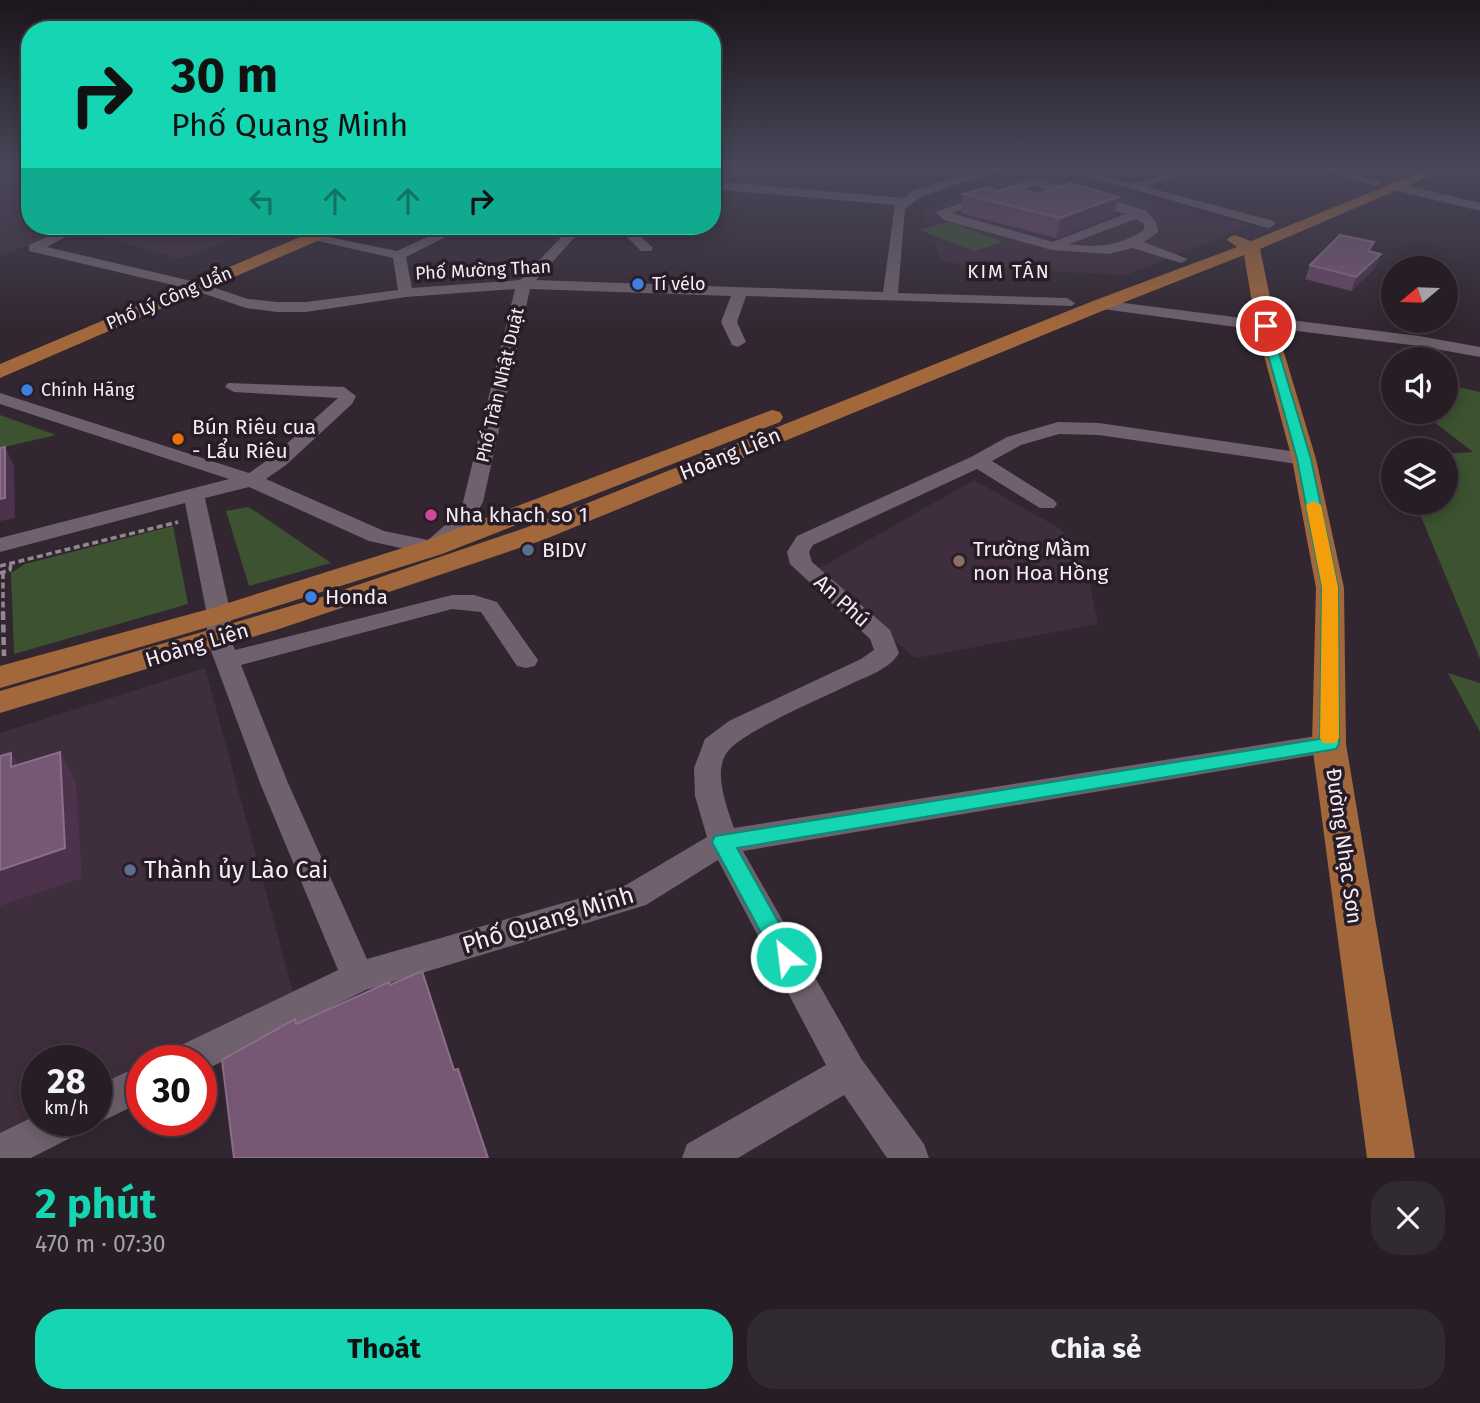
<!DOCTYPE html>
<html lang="vi">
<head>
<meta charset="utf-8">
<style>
  body { margin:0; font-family:"Fira Sans",sans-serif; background:#322a32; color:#f1f3f6; height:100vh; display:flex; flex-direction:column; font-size:26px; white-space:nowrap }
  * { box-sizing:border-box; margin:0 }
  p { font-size:23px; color:#a4a2a7 }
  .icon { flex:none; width:38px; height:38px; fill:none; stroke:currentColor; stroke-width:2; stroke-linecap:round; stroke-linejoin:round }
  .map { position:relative; height:1158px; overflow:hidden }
  .sheet { display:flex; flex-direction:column; background:#261d25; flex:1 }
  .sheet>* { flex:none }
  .banner { position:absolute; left:21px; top:21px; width:700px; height:214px; border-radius:28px; box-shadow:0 4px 18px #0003,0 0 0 2px #423b42; background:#15d5b3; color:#111; overflow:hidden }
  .needle { width:46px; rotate:251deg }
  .buttons { position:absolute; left:1381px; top:256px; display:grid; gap:14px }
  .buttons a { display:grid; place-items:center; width:77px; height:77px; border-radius:50%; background:#261d25; box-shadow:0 4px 18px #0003,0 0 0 2px #423b42; font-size:35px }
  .speed { position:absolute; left:21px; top:1045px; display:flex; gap:14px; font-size:35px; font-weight:700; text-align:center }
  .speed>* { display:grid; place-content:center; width:91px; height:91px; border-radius:50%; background:#261d25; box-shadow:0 4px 18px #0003,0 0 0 2px #423b42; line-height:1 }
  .speed small { font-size:18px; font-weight:400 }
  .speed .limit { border:10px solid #d22; background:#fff; color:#111 }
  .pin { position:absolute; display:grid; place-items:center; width:60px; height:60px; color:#fff; margin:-30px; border:4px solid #fff; border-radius:50%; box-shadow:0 2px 7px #0007 }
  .me { position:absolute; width:77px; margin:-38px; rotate:331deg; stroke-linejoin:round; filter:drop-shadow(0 0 5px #0008) }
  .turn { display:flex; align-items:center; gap:24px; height:147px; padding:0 35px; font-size:32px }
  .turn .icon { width:91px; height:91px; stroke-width:2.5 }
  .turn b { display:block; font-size:49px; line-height:60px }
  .lanes { display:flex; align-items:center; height:66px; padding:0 35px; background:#0003; justify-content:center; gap:35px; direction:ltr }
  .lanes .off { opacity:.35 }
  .round { display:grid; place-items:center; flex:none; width:74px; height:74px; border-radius:28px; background:#322a32 }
  .headline { display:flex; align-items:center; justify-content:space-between; height:119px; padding:0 35px }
  h1 { font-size:42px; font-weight:700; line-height:52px; color:#15d5b3 }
  .cta { display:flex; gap:14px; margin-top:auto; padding:14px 35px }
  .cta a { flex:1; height:80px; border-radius:28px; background:#15d5b3; color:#111; font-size:28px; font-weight:700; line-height:80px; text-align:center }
  .cta a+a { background:#322a32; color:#f1f3f6 }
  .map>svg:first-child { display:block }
  .built { fill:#3f2e3d }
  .green { fill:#3c5230 }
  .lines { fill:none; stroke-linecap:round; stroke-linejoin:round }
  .path-far1 { stroke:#928891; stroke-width:3.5; stroke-dasharray:6 3.5; stroke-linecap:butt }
  .path { stroke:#928891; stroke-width:4.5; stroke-dasharray:8 4.5; stroke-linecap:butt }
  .minor { fill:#6f616d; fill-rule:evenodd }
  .major { fill:#a2683b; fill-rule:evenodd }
  .wall { fill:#684665 }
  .shaded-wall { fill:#4c324a }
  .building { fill:#775874; stroke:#8b6f88; stroke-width:2 }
  .route { fill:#15d5b3; stroke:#0e8a74; stroke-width:2 }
  .slow { fill:#f59e0b }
  .shop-dot { fill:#3f7fe0; stroke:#281d27; stroke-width:2.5 }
  .food-dot { fill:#e8710a; stroke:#281d27; stroke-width:2.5 }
  .hotel-dot { fill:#d1479c; stroke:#281d27; stroke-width:2.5 }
  .service-dot { fill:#5c6f8a; stroke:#281d27; stroke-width:2.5 }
  .education-dot { fill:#8d6e63; stroke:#281d27; stroke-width:2.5 }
  .labels { text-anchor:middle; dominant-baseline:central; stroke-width:7; stroke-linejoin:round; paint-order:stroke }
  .far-street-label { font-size:18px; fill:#f5edf4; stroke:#281d27 }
  .far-poi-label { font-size:18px; fill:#f5edf4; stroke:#281d27; text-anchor:start }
  .far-neighbourhood-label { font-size:19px; letter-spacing:2px; fill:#f5edf4; stroke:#281d27 }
  .poi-label { font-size:21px; fill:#f5edf4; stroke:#281d27; text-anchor:start }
  .street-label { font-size:21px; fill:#f5edf4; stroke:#281d27 }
  .near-poi-label { font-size:24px; fill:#f5edf4; stroke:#281d27; text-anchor:start }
  .near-street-label { font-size:24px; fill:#f5edf4; stroke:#281d27 }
</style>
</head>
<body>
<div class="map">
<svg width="1480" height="1158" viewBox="0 0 1480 1158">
  <rect width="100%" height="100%" fill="#322731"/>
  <path class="built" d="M0 166H30V226H270L178 259 77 229 0 255Z
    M712 166H784L731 188 712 186Z
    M1045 171 1168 206 1250 225 1127 275 969 267 941 260 923 210Z
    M974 480 1059 528 1083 551 1098 624 916 658 824 585 816 570Z
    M205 668 297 1007 177 1060H142V1076L96 1096V1060H37V1120L0 1139V733Z"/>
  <path class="green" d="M949 222 1003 242 974 251 920 230Z
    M1446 384 1480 392V659L1415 502H1446V454L1473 452 1420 411H1446Z
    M0 415 56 435 0 448Z
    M248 507 258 513 331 563 249 586 226 511Z
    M173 526 188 604 14 654 11 573 25 564Z
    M1448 673 1480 683V732Z"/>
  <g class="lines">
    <path class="path-far1" d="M0 566 178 522
      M0 573 10 570 11 563
      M3 573V613"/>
    <path class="path" d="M3 612 4 656"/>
    <path class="minor" d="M996 166H1013L922 196 905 209 898 293 1067 298 1075 303 1072 306 746 296 737 322 746 342 738 347 732 345 721 322 731 296 530 289 483 502C472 521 455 549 432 555L369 541 249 487 205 498 231 615V640L235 650 452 595H474L497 602 538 660 535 666 526 668 517 666 481 612 452 609 241 665 288 783 367 959 626 885 707 837 695 796 694 768 705 739 729 721 861 659 874 650 870 639 790 564 787 552 797 536 971 457 1007 437 1058 422 1099 423 1304 453 1314 459 1304 465 1099 435 1059 434 1021 445 992 461 1054 500 1057 504 1054 508H1040L977 469 813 545 809 552 812 562 890 630 899 653C890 668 871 675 855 682 829 695 743 731 728 751 712 771 727 807 734 828L1329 734 1339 737 1343 744 1339 751 743 851 862 1060 924 1144 929 1158H887L844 1095 738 1158H682L687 1144 826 1065 718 860 646 905 366 990 201 1072V1060H170L175 1048 338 970 260 783 207 640V615L185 503 0 552V538L229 479 0 404V393L249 473 272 457 338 398 234 392 225 387 228 383 344 387 356 396 352 404 286 465 266 479 384 531 428 540 452 519 463 502 515 289 406 297 306 312H277L246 308 190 289 29 251V245L70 226H86L47 247 200 283 248 299 277 302H306L398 290 393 258 309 239V233L397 251 451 226H467L406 257 412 288 520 280 572 226H585L536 280 883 292 895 205 712 189V181L904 198 914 190Z
      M1052 166C1079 164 1119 186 1137 183 1159 179 1176 166 1199 166L1147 187 1274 221 1275 224 1269 228 1264 227Z
      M1309 166H1327L1382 182 1376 186Z
      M1034 178 1145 210 1156 222 1158 232 1144 242 1188 259 1181 263 1133 248 1108 254 1052 250 944 220 936 212ZM1034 186 1125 214 1053 242 951 213ZM1136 219 1144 224V230C1120 246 1097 248 1069 244Z
      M1393 182 1480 203V211L1389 189 1387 186Z
      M625 226H637L639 235 653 248 651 251H641L626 236Z
      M1100 300 1258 320 1265 317 1419 336 1480 347V357L1419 346 1273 328 1266 331 1095 308 1092 305 1095 302Z
      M142 1065V1102L96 1124 86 1120 80 1133 31 1158H0V1133L37 1115V1120H96V1086Z"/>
    <path class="major" d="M1435 166H1453L1260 249 1276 326 1316 459 1344 588 1346 744 1415 1158H1367L1312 744 1316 588 1292 459 1256 326 1244 255 1107 309 543 540 279 629 0 713V691L325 596 525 528 1093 301 1237 247 1227 240 1229 237 1235 235 1251 241Z
      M326 226H347L345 229 0 378V364Z
      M772 410 780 412 783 417 780 422 442 554 229 621 0 688V666L209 609 422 542Z"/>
  </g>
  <path class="wall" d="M963 194 1114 215 1056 238 961 213Z
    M1374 242 1370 251 1376 267 1351 291 1305 279 1310 265Z"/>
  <path class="shaded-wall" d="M1118 197 1114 215 1056 238 1060 218Z
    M1381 254 1376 267 1351 291 1356 277Z
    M5 447 14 466 15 518 0 521V499Z
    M60 752 76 782 82 878 0 906V870Z
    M11 753 28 782 11 767Z"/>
  <path class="building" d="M1071 183 1118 197 1060 218 963 194 987 187 998 191 1012 186 1038 194Z
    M1340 235 1374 242 1368 251 1381 254 1356 277 1310 265Z
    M5 447V498L0 499V448Z
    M60 752 65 848 0 870V756L11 753V767Z
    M422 971 454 1070 458 1069 488 1158H234L222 1060 295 1019 296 1024 389 982 390 985Z"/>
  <linearGradient id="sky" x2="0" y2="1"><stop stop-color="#1c151b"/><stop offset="0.51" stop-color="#49475a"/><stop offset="1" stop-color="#49475a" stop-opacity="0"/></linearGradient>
  <rect width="1480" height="328" fill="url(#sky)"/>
  <path class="route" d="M1266 323 1271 326 1311 459 1338 587 1339 744 1336 749 737 848 798 957 794 964 786 967 778 964 712 842 715 836 1320 739 1322 587 1297 459 1260 326Z"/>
  <path class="slow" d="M1313 501 1321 505 1338 587 1339 738 1336 743H1323L1320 738 1322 587 1306 505Z"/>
  <g class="shop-dot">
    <circle cx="638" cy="284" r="7"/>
    <circle cx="27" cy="390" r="7"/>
    <circle cx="311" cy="597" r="7"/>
  </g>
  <circle class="food-dot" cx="178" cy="439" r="7"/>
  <circle class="hotel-dot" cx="431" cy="515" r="7"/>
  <g class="service-dot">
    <circle cx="528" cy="550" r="7"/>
    <circle cx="130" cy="870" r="7"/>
  </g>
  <circle class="education-dot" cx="959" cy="561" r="7"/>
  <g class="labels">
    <g class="far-street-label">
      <text transform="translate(483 270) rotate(-3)">Phố Mường Than</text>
      <text transform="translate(169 298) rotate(-23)">Phố Lý Công Uẩn</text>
      <text transform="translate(500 385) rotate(-77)">Phố Trần Nhật Duật</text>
    </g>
    <g class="far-poi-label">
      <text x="652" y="284">Tí vélo</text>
      <text x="41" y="390">Chính Hãng</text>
    </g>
    <g class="far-neighbourhood-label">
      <text x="1009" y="271">KIM TÂN</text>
    </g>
    <g class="poi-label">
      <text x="192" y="427">Bún Riêu cua<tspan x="192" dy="24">- Lẩu Riêu</tspan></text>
      <text x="445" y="515">Nha khach so 1</text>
      <text x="973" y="549">Trường Mầm<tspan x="973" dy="24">non Hoa Hồng</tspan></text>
      <text x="542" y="550">BIDV</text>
      <text x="325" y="597">Honda</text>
    </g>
    <g class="street-label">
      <text transform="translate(730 454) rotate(-22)">Hoàng Liên</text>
      <text transform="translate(842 601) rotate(42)">An Phú</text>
      <text transform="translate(197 645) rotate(-17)">Hoàng Liên</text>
      <text transform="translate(1344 846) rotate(82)">Đường Nhạc Sơn</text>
    </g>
    <g class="near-poi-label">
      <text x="144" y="870">Thành ủy Lào Cai</text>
    </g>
    <g class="near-street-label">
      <text transform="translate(548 920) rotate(-17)">Phố Quang Minh</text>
    </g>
  </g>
</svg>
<div class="buttons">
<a><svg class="needle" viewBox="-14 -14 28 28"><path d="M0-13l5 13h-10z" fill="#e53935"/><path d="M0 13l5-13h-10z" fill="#a4a2a7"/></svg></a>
<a><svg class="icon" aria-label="sound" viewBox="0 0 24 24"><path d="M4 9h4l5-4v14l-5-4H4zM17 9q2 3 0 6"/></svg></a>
<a><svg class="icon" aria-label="layers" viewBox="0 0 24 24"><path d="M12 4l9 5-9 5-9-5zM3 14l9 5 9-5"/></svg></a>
</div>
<div class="speed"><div>28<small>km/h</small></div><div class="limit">30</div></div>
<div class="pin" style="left:1266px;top:326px;background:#d93025"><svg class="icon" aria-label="arrive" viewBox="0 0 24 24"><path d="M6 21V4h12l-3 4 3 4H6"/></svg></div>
<svg class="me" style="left:786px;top:957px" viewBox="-20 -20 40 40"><circle r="17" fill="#15d5b3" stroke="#fff" stroke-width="3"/><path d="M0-11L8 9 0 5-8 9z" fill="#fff"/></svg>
<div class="banner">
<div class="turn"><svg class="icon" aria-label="right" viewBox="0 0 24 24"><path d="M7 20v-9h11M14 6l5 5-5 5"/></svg><div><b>30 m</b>Phố Quang Minh</div></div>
<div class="lanes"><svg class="icon off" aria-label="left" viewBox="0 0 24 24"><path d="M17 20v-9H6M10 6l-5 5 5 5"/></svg><svg class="icon off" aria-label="ahead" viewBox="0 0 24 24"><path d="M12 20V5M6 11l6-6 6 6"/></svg><svg class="icon off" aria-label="ahead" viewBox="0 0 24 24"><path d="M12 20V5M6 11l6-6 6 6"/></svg><svg class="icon" aria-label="right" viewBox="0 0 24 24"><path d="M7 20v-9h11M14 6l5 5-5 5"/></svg></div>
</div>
</div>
<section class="sheet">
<div class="headline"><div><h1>2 phút</h1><p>470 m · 07:30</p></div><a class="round"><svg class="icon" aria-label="close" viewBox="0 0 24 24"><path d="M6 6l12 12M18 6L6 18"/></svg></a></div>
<div class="cta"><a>Thoát</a><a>Chia sẻ</a></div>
</section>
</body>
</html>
